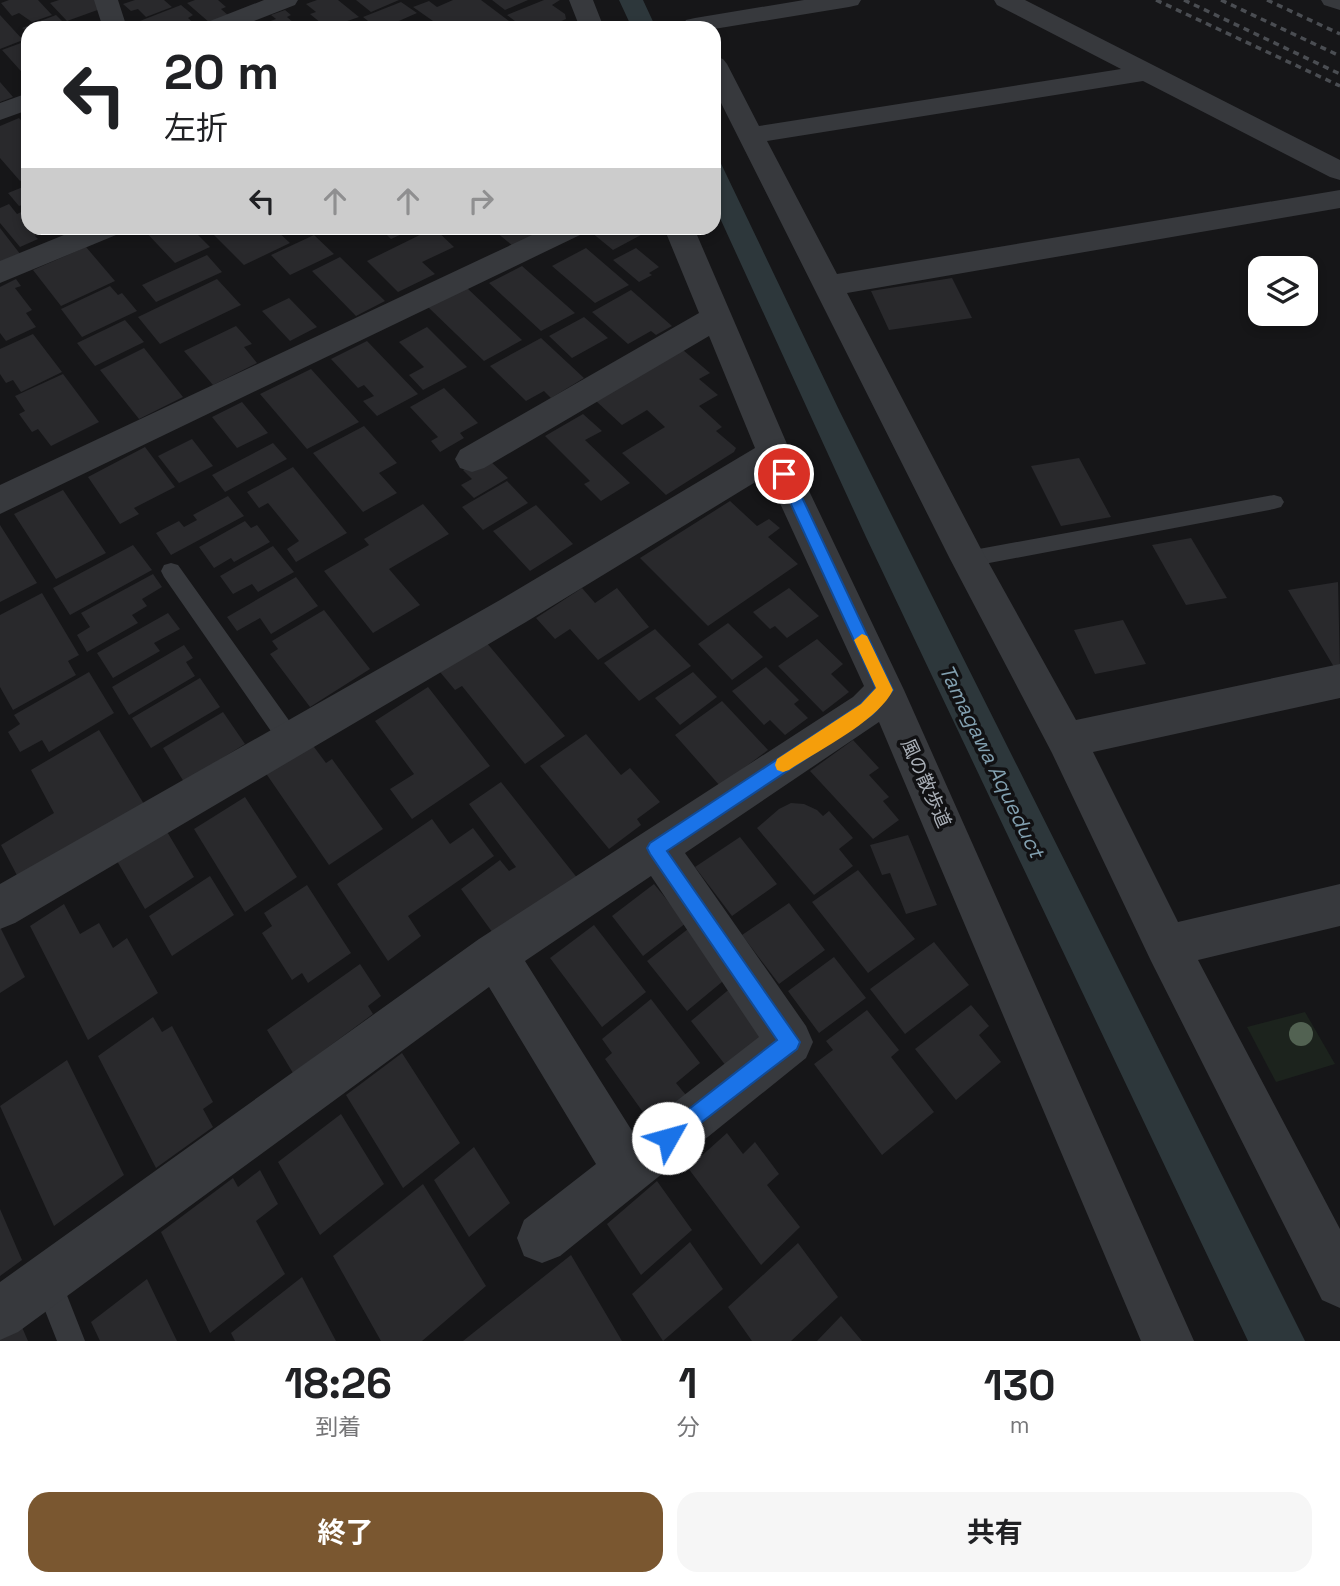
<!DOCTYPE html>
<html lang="ja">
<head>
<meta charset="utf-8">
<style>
  body { margin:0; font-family:"Space Grotesk","Noto Sans JP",sans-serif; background:#f6f6f6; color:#202124; height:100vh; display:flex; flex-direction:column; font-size:26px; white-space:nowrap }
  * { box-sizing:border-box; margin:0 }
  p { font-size:23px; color:#757577 }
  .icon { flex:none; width:38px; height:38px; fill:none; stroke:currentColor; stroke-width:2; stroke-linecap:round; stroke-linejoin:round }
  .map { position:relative; height:1341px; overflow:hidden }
  .details { display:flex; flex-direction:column; background:#fff; flex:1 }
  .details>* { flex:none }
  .top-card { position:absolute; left:21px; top:21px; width:700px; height:214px; border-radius:21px; box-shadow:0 4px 10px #0003; background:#fff; color:#202124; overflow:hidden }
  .tools { position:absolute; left:1248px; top:256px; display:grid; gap:14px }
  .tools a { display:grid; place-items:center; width:70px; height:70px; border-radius:14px; background:#fff; box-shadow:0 4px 10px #0003; font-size:35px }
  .pin { position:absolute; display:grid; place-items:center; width:60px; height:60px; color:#fff; margin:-30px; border:4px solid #fff; border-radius:50%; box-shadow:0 2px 7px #0007 }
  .me { position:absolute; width:77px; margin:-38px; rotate:52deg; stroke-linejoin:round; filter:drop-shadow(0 0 5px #0008) }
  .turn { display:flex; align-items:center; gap:24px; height:147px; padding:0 28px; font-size:32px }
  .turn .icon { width:91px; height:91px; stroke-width:2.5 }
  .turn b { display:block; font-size:49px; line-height:60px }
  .lanes { display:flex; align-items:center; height:66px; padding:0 28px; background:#0003; justify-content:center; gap:35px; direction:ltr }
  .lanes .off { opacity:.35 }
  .eta { display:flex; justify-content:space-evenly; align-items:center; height:119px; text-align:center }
  .eta b { font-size:42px; font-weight:700; line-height:49px }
  .cta { display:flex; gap:14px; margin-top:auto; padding:14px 28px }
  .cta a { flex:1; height:80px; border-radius:21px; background:#7a5730; color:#fff; font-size:28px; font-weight:700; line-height:80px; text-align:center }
  .cta a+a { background:#f6f6f6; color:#202124 }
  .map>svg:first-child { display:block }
  .green { fill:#1c231d }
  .water { fill:#2d373b }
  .building { fill:#29292c }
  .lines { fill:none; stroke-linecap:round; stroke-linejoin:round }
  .service { fill:#37393d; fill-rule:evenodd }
  .minor { fill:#37393d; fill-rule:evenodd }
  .rail { stroke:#4a4d52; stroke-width:3.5; stroke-dasharray:6 5; stroke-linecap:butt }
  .tree { fill:#526252 }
  .route { fill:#1a73e8; stroke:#114b97; stroke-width:2 }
  .slow { fill:#f59e0b }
  .labels { text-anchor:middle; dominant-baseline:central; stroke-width:7; stroke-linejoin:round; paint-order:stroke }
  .street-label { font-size:19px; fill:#a9afb7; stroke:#111113 }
  .water-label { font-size:21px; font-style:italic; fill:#82a0b0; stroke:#111113 }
</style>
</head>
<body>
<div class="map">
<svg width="1340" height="1341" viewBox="0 0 1340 1341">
  <rect width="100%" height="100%" fill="#161618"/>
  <path class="green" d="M1305 1012 1335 1064 1276 1082 1247 1027Z"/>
  <path class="water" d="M619 0H643L656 28H632Z
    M714 149 840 412 1305 1341H1248L866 537 714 205Z"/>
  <path class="building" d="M9 0H38L52 15 32 22 19 13 12 16 1 3Z
    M59 0H95L103 8 67 21 50 3Z
    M135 0H164L172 7 146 17 138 9 131 11 123 4Z
    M195 0H218L226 7 221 9 229 16 210 23 187 3Z
    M317 0H338L359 17 327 28 310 14 316 12 306 4Z
    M356 0H399L371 12Z
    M453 0H481L513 24 503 28H443L413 7 429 1 437 7Z
    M492 0H528L505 10Z
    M544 0H560L552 5 565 14 566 19 546 28H524L507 15Z
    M401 2 417 13 383 28H377L363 17Z
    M181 5 193 15 188 18 198 27 127 26Z
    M285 10 291 15 287 17 300 28 257 26 276 19 271 15Z
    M0 15 23 40 0 49Z
    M56 15 64 23 50 28H28V32L22 28Z
    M21 43 28 50V79L2 50Z
    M0 82 13 97 0 102Z
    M19 118 28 128V177L20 181 0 158V126Z
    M28 185V203L19 206 8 193Z
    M9 204 17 214 28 209V228H55L35 236 38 239 20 247 0 223V208Z
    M0 228 24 259 0 270Z
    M142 228H191L210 247 175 263Z
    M207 228H274L290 243 244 265Z
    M380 228H415L391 239Z
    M434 228 454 247 422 262 435 274 398 292 367 261Z
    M491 228H550L513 246Z
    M586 228H650L652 229 613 250Z
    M314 235 334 254 290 275 271 255Z
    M86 247 115 281 61 306 33 270Z
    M586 248 629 285 595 303 552 266Z
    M636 248 659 267 649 273 652 275 639 282 613 260Z
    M207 255 222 272 156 302 142 285Z
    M340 257 385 301 356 316 312 271Z
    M522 266 575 313 541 331 489 283Z
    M952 278 972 318 889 330 871 291Z
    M16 279 21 286 15 288 32 310 26 313 36 327 6 341 0 333V287Z
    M217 279 241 305 160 344 138 317Z
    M110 286 118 295 122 293 137 311 82 337 61 309Z
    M467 288 522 340 484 361 428 307Z
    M631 290 672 326 656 335 651 331 628 344 592 312Z
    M289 298 317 327 290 341 262 311Z
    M584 317 608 338 572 358 549 336Z
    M125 320 144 342 95 366 77 343Z
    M236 326 252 344 244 347 257 363 213 385 184 351Z
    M427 327 467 367 423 390 409 375 424 367 399 342Z
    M33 334 62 372 21 392 13 380 6 383 0 374V349Z
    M541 338 584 378 551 398 544 391 526 401 490 366Z
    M367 341 418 394 377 416 363 401 374 396 364 385 358 388 331 359Z
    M144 348 183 397 139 419 100 370Z
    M683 350 710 373 699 379 718 395 699 406 722 427 716 431 736 448 734 452 666 495 622 453 665 427 647 410 622 425 596 401Z
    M311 369 359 422 307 449 260 394Z
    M63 374 99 422 51 446 38 429 32 432 19 414 25 411 15 396Z
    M444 388 478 423 460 433 464 438 440 452 431 441 438 437 410 407Z
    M242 402 268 433 237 448 212 417Z
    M583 414 602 431 585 440 630 483 601 501 584 484 590 481 545 436Z
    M364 426 397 463 379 473 397 493 363 512 313 453Z
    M192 439 213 466 179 483 158 456Z
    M273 443 287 459 225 492 212 475Z
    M145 447 175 487 134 508 139 514 120 524 88 477Z
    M486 457 508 478 474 498 461 485 472 479 463 470Z
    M1079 458 1111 517 1061 526 1031 466Z
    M293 467 347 533 296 562 287 549 299 541 268 503 259 508 247 492Z
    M507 481 528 503 483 530 462 507Z
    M63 490 106 553 56 579 14 514Z
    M228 496 244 516 171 555 156 533 179 521 184 527 197 520 193 515Z
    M730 501 757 526 769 519 780 528 768 537 798 564 708 626 640 558Z
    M423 504 449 534 389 569 420 605 373 633 324 571 369 545 364 539Z
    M536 505 573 544 530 571 493 531Z
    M245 521 251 528 257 525 270 542 234 562 231 558 214 568 199 547Z
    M0 525 37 583 0 602Z
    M1191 538 1227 598 1186 605 1152 545Z
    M133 545 152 570 70 615 53 588Z
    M273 546 294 572 258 592 252 584 233 594 220 576Z
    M153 574 162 587 142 599 147 606 132 615 138 623 87 652 77 635 90 627 81 613Z
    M296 577 318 606 271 634 260 618 237 631 227 617Z
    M1338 582 1340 671 1337 672 1288 590Z
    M582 588 595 603 617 588 649 627 598 660 570 629 555 639 536 618Z
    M789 588 819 616 787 638 775 626 770 629 753 612Z
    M42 593 79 655 68 661 76 675 13 710 0 687V615Z
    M324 610 370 669 310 707 270 654 278 649 272 641Z
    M168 613 180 629 154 643 160 651 113 678 97 653Z
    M1123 620 1146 664 1095 674 1074 630Z
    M728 623 763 657 732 680 698 644Z
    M655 629 691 666 639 701 604 663Z
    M817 639 843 664 831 674 849 692 823 712 778 666Z
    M486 642 565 736 525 764 462 686 455 690 440 672Z
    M184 645 193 658 186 662 195 676 129 715 112 687Z
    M766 667 799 700 794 704 808 718 785 735 770 720 764 725 732 691Z
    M89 672 114 713 49 752 42 740 20 752 8 732 20 724 14 715Z
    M693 672 717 697 680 725 655 698Z
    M200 678 220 707 151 748 132 718Z
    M428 687 490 766 412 819 390 789 414 774 375 721Z
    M722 701 768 750 720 786 675 735Z
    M223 712 245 744 184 782 163 748Z
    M99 730 144 804 20 881 1 845 54 813 31 770Z
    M586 734 621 775 630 768 660 802 637 819 641 825 609 849 540 766Z
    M853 740 879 768 869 775 889 797 883 801 899 820 873 839 810 771Z
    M311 743 326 763 332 759 383 829 329 865 265 772Z
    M501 782 582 884 495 936 461 889 500 860 509 871 516 867 469 804Z
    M245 797 297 877 245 912 194 829Z
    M791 803 804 804 817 810 823 816 829 811 853 838 839 849 853 866 814 895 757 828 779 809Z
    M432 819 450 844 473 828 494 856 408 916 421 936 388 961 337 884Z
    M166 830 194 877 145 909 117 861Z
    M908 835 937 905 906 914 890 873 882 875 870 845Z
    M740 837 777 884 732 916 695 867Z
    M858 870 915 939 868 973 812 902Z
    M210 876 234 915 172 956 149 916Z
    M654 884 686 923 643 956 612 916Z
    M307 885 351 953 308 983 302 973 292 980 262 933 272 926 264 913Z
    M789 903 825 950 779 984 742 935Z
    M64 904 80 934 99 923 113 948 127 938 158 993 88 1040 30 926Z
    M594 925 646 992 602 1027 550 958Z
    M0 927 25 977 0 993Z
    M688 929 728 977 687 1011 647 961Z
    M934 942 969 985 905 1034 870 989Z
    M834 957 866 998 819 1033 788 991Z
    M360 964 381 996 368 1006 373 1014 293 1073 267 1030Z
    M732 987 773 1035 730 1071 691 1021Z
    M651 999 700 1063 676 1083 690 1100 655 1129 605 1059 612 1053 602 1039Z
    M971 1005 989 1026 979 1035 1001 1062 956 1100 915 1049Z
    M867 1010 899 1050 891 1057 934 1112 882 1155 814 1064 833 1050 826 1041Z
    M153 1017 162 1032 172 1026 213 1102 203 1109 213 1127 156 1168 98 1056Z
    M402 1053 460 1143 403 1188 346 1095Z
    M67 1060 124 1175 54 1226 0 1106Z
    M341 1114 384 1184 320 1235 278 1162Z
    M727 1133 743 1154 755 1142 779 1174 767 1185 800 1227 761 1265 688 1168Z
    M474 1147 510 1203 469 1237 434 1180Z
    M260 1170 278 1204 256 1221 285 1274 210 1333 161 1232 233 1178 238 1187Z
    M657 1181 692 1230 641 1275 607 1224Z
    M423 1184 486 1286 422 1341H381L333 1256Z
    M0 1209 22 1260 0 1276Z
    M690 1242 723 1289 663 1341 632 1294Z
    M798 1243 838 1297 791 1341H752L728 1307Z
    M571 1255 622 1341H463Z
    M302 1277 336 1341H235L231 1333Z
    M147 1279 177 1341H100L91 1322Z
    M841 1316 862 1341H817Z
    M18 1318 28 1341H0V1331Z"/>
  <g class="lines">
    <path class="service" d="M1274 495 1281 497 1284 502 1281 507 1274 509 968 567 961 565 958 559 961 553 968 551Z
      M171 563 178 565 298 733 301 740 298 747 290 750 282 747 164 577 161 571 164 565Z
      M47 1266 57 1270 85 1341H57L33 1280 37 1270Z"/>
    <path class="minor" d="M94 0H118L127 28H103Z
      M264 0H298L295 5 236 28H202L205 23Z
      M569 0H593L604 28H580Z
      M804 0H861L858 5 849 7 714 29 685 28 683 25 686 20 695 18Z
      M994 0H1025L1340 160V180L1330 177 1143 81 767 141 837 274 1340 190V208L847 293 981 549 1076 720 1340 664V698L1093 752 1178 922 1340 884V926L1198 960 1340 1229V1308L1322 1300 1151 961 1052 753 950 559 714 89V56L723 59 727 64 759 126 1121 69 997 5Z
      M1321 0H1340V10L1324 5Z
      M28 93V110L0 120V103Z
      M81 228H121L116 235 0 283V261Z
      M547 228H585L580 235 0 514V485Z
      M664 228H694L790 451 904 690 1194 1341H1141L879 722 685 853 806 1026 813 1042 806 1058 560 1256 542 1263 524 1256 517 1238 524 1220 596 1164 489 987 18 1332 0 1340V1282L479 939 853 697 864 686 767 475 526 622 15 923 0 929V884L500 600 755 448 709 336 484 468 472 472 460 468 455 459 460 450 699 313ZM651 876 759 1037 634 1134 525 961Z"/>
    <path class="rail" d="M1156 0 1340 86
      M1184 0 1340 74
      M1221 0 1340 56
      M1267 0 1340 34"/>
  </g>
  <circle class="tree" cx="1301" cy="1034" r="12"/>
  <path class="route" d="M784 469 791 474 893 690 873 714 667 851 800 1042 797 1049 668 1148 661 1145 658 1138 661 1131 777 1040 650 854 647 848 650 843 861 704 876 688 777 474Z"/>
  <path class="slow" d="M862 634 867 636 893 690C878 721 819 750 789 770L783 772 777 770 775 765 777 759 861 704 876 688 854 640Z"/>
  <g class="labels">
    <g class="street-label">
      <text transform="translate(926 783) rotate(66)">風の散歩道</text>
    </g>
    <g class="water-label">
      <text transform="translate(992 761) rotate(64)">Tamagawa Aqueduct</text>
    </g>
  </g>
</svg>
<div class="tools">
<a><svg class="icon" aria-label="layers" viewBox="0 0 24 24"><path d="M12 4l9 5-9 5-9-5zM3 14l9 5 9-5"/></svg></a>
</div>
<div class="pin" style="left:784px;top:474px;background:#d93025"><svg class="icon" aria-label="arrive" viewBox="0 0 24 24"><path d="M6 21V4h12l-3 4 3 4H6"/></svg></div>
<svg class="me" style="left:668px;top:1138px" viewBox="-20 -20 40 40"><circle r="19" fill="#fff"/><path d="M0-13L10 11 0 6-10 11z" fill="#1a73e8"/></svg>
<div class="top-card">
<div class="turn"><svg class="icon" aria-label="left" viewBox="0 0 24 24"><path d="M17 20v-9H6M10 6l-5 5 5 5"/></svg><div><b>20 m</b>左折</div></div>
<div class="lanes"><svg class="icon" aria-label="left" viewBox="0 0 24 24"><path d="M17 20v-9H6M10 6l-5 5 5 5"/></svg><svg class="icon off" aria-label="ahead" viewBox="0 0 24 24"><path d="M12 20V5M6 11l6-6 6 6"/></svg><svg class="icon off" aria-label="ahead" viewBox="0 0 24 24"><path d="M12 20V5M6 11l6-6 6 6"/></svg><svg class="icon off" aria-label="right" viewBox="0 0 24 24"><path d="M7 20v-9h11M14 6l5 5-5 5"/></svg></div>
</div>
</div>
<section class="details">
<div class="eta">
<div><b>18:26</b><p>到着</p></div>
<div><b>1</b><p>分</p></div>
<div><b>130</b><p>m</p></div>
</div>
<div class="cta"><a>終了</a><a>共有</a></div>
</section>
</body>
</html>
